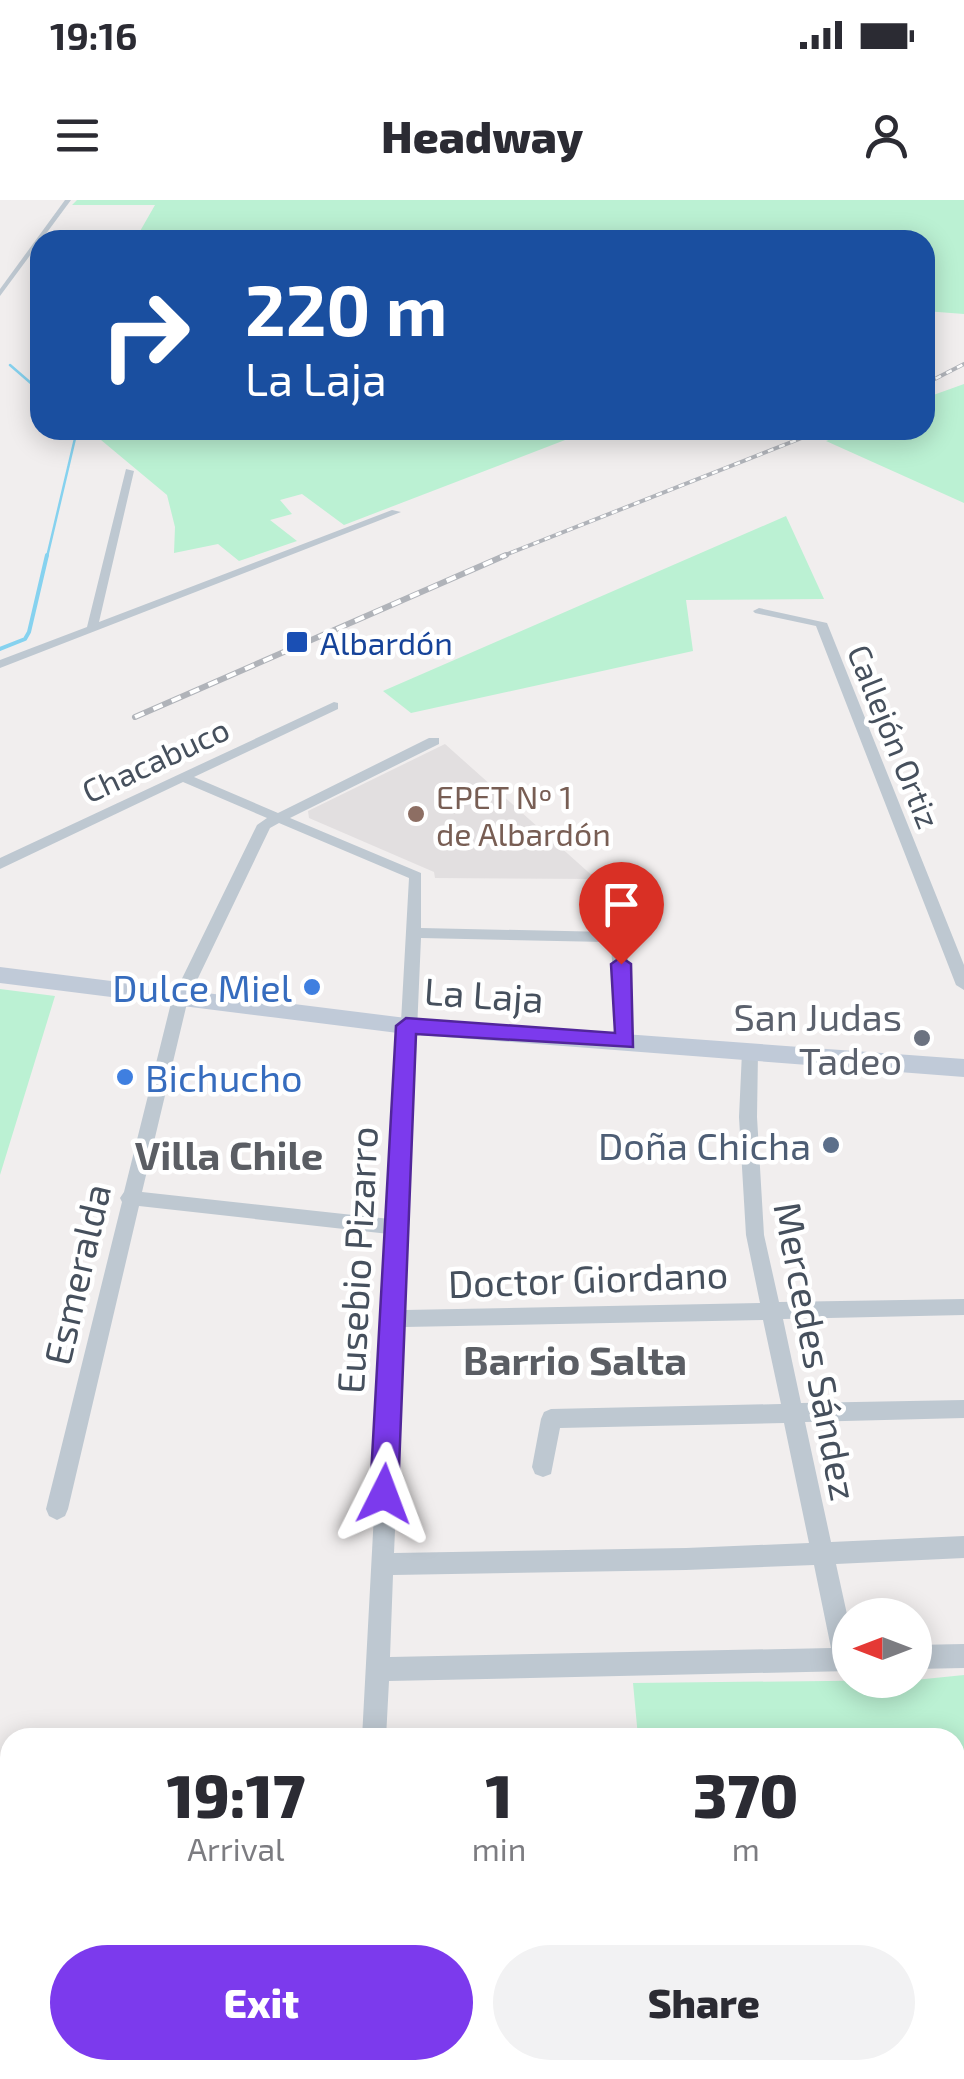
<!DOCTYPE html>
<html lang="en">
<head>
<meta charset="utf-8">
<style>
  body { margin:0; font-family:"Exo 2",sans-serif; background:#f2f2f3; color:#2b2b33; height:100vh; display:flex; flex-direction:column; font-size:38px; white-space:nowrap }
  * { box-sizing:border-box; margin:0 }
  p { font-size:32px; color:#7c7c81 }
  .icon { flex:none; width:55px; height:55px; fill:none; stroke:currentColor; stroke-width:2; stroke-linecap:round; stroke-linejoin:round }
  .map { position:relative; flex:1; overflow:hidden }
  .sheet { position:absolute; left:0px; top:1528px; width:965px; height:352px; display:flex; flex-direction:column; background:#fff; border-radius:30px 30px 0 0; box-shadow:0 5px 25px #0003 }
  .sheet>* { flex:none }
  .banner { position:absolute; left:30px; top:30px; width:905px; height:210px; border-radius:30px; box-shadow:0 5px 25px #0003; background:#1a4fa0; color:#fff; overflow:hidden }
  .needle { width:65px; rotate:270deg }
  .buttons { position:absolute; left:832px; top:1398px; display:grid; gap:20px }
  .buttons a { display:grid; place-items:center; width:100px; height:100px; border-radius:50%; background:#fff; box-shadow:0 5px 25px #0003; font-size:50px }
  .pin { position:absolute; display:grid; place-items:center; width:85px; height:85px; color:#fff; margin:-102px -42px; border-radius:50% 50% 50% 0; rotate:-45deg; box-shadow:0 0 10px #0007 }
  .pin .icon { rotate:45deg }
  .me { position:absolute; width:110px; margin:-55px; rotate:3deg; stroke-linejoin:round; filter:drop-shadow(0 0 8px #0008) }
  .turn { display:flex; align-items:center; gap:35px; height:210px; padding:0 50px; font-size:45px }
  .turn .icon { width:130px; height:130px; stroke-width:2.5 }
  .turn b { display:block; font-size:70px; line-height:85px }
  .eta { display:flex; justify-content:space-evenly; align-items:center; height:170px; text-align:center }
  .eta b { font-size:60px; font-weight:800; line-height:70px }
  .action { display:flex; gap:20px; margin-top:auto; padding:20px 50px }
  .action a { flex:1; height:115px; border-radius:60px; background:#7c3aed; color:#fff; font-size:40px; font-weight:800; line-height:115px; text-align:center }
  .action a+a { background:#f2f2f3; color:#2b2b33 }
  .status { display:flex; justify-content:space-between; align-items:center; height:70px; padding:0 50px; background:#fff; direction:ltr }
  .status svg { height:28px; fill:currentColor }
  header { display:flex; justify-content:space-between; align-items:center; height:130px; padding:0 50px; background:#fff; font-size:45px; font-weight:800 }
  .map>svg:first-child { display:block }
  .education { fill:#e2dfe0 }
  .green { fill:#bbf1d3 }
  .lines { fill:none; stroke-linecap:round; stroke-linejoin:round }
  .stream-far1 { stroke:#86d2ef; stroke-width:2.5 }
  .stream { stroke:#86d2ef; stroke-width:4 }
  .minor { fill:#bec8d1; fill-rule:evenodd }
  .secondary { fill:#c0cad8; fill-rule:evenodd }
  .rail-far1-casing { stroke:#b0b3b9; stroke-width:4 }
  .rail-casing { stroke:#b0b3b9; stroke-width:6 }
  .rail-far1 { stroke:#fff; stroke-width:2.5; stroke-dasharray:6; stroke-linecap:butt }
  .rail { stroke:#fff; stroke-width:4; stroke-dasharray:10; stroke-linecap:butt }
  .route { fill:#7c3aed; stroke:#51269a; stroke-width:2.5 }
  .transit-dot { fill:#1a4fb4; stroke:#fff; stroke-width:4 }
  .education-dot { fill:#8d6e63; stroke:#fff; stroke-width:4 }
  .shop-dot { fill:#3f7fe0; stroke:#fff; stroke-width:4 }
  .worship-dot { fill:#6b7280; stroke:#fff; stroke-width:4 }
  .service-dot { fill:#5c6f8a; stroke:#fff; stroke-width:4 }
  .labels { text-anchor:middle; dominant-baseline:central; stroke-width:9; stroke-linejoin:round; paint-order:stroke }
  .far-transit-label { font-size:32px; fill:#164399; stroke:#fff; text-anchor:start }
  .far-street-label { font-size:32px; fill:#46505d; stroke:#fff }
  .far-education-label { font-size:32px; fill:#785e54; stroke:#fff; text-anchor:start }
  .shop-label { font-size:38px; fill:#366cbe; stroke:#fff; text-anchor:end }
  .street-label { font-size:38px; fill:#46505d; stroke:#fff }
  .worship-label { font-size:38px; fill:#5b616d; stroke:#fff; text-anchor:end }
  .service-label { font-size:38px; fill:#4e5e75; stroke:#fff; text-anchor:end }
  .neighbourhood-label { font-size:40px; font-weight:bold; fill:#5b5e64; stroke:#fff }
</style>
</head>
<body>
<div class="status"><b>19:16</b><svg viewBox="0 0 49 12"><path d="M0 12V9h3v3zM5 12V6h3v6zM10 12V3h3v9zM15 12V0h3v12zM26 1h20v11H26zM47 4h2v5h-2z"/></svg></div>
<header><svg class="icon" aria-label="menu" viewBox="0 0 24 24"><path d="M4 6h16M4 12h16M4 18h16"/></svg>Headway<svg class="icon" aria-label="person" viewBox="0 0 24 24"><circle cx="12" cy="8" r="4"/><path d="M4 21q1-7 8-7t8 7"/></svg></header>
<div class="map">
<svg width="964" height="1879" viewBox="0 0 964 1879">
  <rect width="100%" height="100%" fill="#f1eeee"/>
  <path class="education" d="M445 544 596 679 435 678 434 672 309 618 308 611Z"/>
  <path class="green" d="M77 0H964V114L925 111V40H135L155 5H72Z
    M964 184V303L826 241 852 230H925V198Z
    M89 230H591L344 325 302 294 280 300 292 314 270 320 297 341 239 361 218 344 174 353 175 327 167 295Z
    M786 316 824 399 686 400 693 451 411 513 383 491Z
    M0 789 55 796 0 975Z
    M964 1475V1647H955V1538L638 1537 633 1483 915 1480Z
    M955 1697 964 1747V1879H664L663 1870H955Z"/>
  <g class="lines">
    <path class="stream-far1" d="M10 165 40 191
      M47 357 77 230"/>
    <path class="stream" d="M0 449 25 439 29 432 47 355"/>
    <path class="minor" d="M65 0H71L0 96V89Z
      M126 269 134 271 99 422 392 310 401 312 0 468V460L87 427Z
      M759 408 827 423 964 765V790L956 785 816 426 755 413 753 411Z
      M334 502 338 503V509L194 577 278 613 429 538H439V544L290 618 421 673V728L610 732 615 733 627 746 634 842 626 848 618 842 611 747 606 742 421 738 405 1110 760 1103 746 1035 739 917 742 852 750 846 758 852 757 917 764 1035 779 1102 964 1099V1115L783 1119 801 1203 964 1200V1218L805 1222 831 1342 964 1336V1358L836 1364 850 1428V1471L389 1481 386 1538H362L389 1034 139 1006 68 1309 65 1316 57 1320 49 1316 46 1309 122 1002 120 998 124 992 172 799 257 625 267 618 183 582 0 669V658ZM279 623 409 678 390 1019 142 992 188 799 270 628ZM763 1120 781 1204 551 1209 544 1212 541 1219 532 1267 535 1274 543 1277 551 1274 560 1228 784 1223 809 1343 686 1348 394 1353 404 1127ZM814 1365 831 1448 390 1457 393 1375 686 1370Z
      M964 1444V1468L915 1469V1445Z
      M347 1870H375V1879H347Z"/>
    <path class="secondary" d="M0 767 406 818 964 859V877L406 834 0 783Z"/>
    <defs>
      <path id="rail-far1" d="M925 184 964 164
        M500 357 822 230"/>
      <path id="rail" d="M135 517 506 355"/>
    </defs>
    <use href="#rail-far1" class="rail-far1-casing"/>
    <use href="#rail" class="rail-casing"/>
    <use href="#rail-far1" class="rail-far1"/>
    <use href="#rail" class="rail"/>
  </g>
  <path class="route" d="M621 757 631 764 633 847 416 834 398 1294 394 1304 384 1307 374 1304 370 1294 396 826 406 818 615 833 611 764Z"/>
  <rect class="transit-dot" x="285" y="430" width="24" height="24" rx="5"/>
  <circle class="education-dot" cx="416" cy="614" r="10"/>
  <g class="shop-dot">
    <circle cx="312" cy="787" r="10"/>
    <circle cx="125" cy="877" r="10"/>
  </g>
  <circle class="worship-dot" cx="922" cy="838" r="10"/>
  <circle class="service-dot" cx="831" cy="945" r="10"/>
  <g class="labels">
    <g class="far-transit-label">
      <text x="320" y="442">Albardón</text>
    </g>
    <g class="far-street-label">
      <text transform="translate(895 536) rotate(68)">Callejón Ortiz</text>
      <text transform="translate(155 559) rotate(-25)">Chacabuco</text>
    </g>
    <g class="far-education-label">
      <text x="436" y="596">EPET Nº 1<tspan x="436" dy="37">de Albardón</tspan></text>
    </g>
    <g class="shop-label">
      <text x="292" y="787">Dulce Miel</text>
      <text x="145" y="877" text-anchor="start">Bichucho</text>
    </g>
    <g class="street-label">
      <text transform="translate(484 794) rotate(4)">La Laja</text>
      <text transform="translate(356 1060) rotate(-87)">Eusebio Pizarro</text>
      <text transform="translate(76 1074) rotate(-77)">Esmeralda</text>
      <text transform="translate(588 1078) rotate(-2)">Doctor Giordano</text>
      <text transform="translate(817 1151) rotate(79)">Mercedes Sández</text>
    </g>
    <g class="worship-label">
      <text x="902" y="816">San Judas<tspan x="902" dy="44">Tadeo</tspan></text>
    </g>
    <g class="service-label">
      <text x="811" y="945">Doña Chicha</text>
    </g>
    <g class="neighbourhood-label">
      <text x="229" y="954">Villa Chile</text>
      <text x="575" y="1159">Barrio Salta</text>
    </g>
  </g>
</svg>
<div class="buttons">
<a><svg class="needle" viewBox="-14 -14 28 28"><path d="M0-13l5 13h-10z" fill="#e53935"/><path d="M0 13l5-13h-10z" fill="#7c7c81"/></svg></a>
</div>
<div class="pin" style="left:621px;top:764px;background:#d93025"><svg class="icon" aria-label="arrive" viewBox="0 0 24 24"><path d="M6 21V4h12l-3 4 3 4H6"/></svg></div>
<svg class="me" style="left:384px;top:1294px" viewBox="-20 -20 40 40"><path d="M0-17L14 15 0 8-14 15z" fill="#7c3aed" stroke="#fff" stroke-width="4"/></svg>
<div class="banner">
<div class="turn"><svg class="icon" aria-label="right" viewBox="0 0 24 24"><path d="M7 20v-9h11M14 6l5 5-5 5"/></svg><div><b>220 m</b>La Laja</div></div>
</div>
<section class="sheet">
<div class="eta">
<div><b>19:17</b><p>Arrival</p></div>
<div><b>1</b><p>min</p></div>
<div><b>370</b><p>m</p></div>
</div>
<div class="action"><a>Exit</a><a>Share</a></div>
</section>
</div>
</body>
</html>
